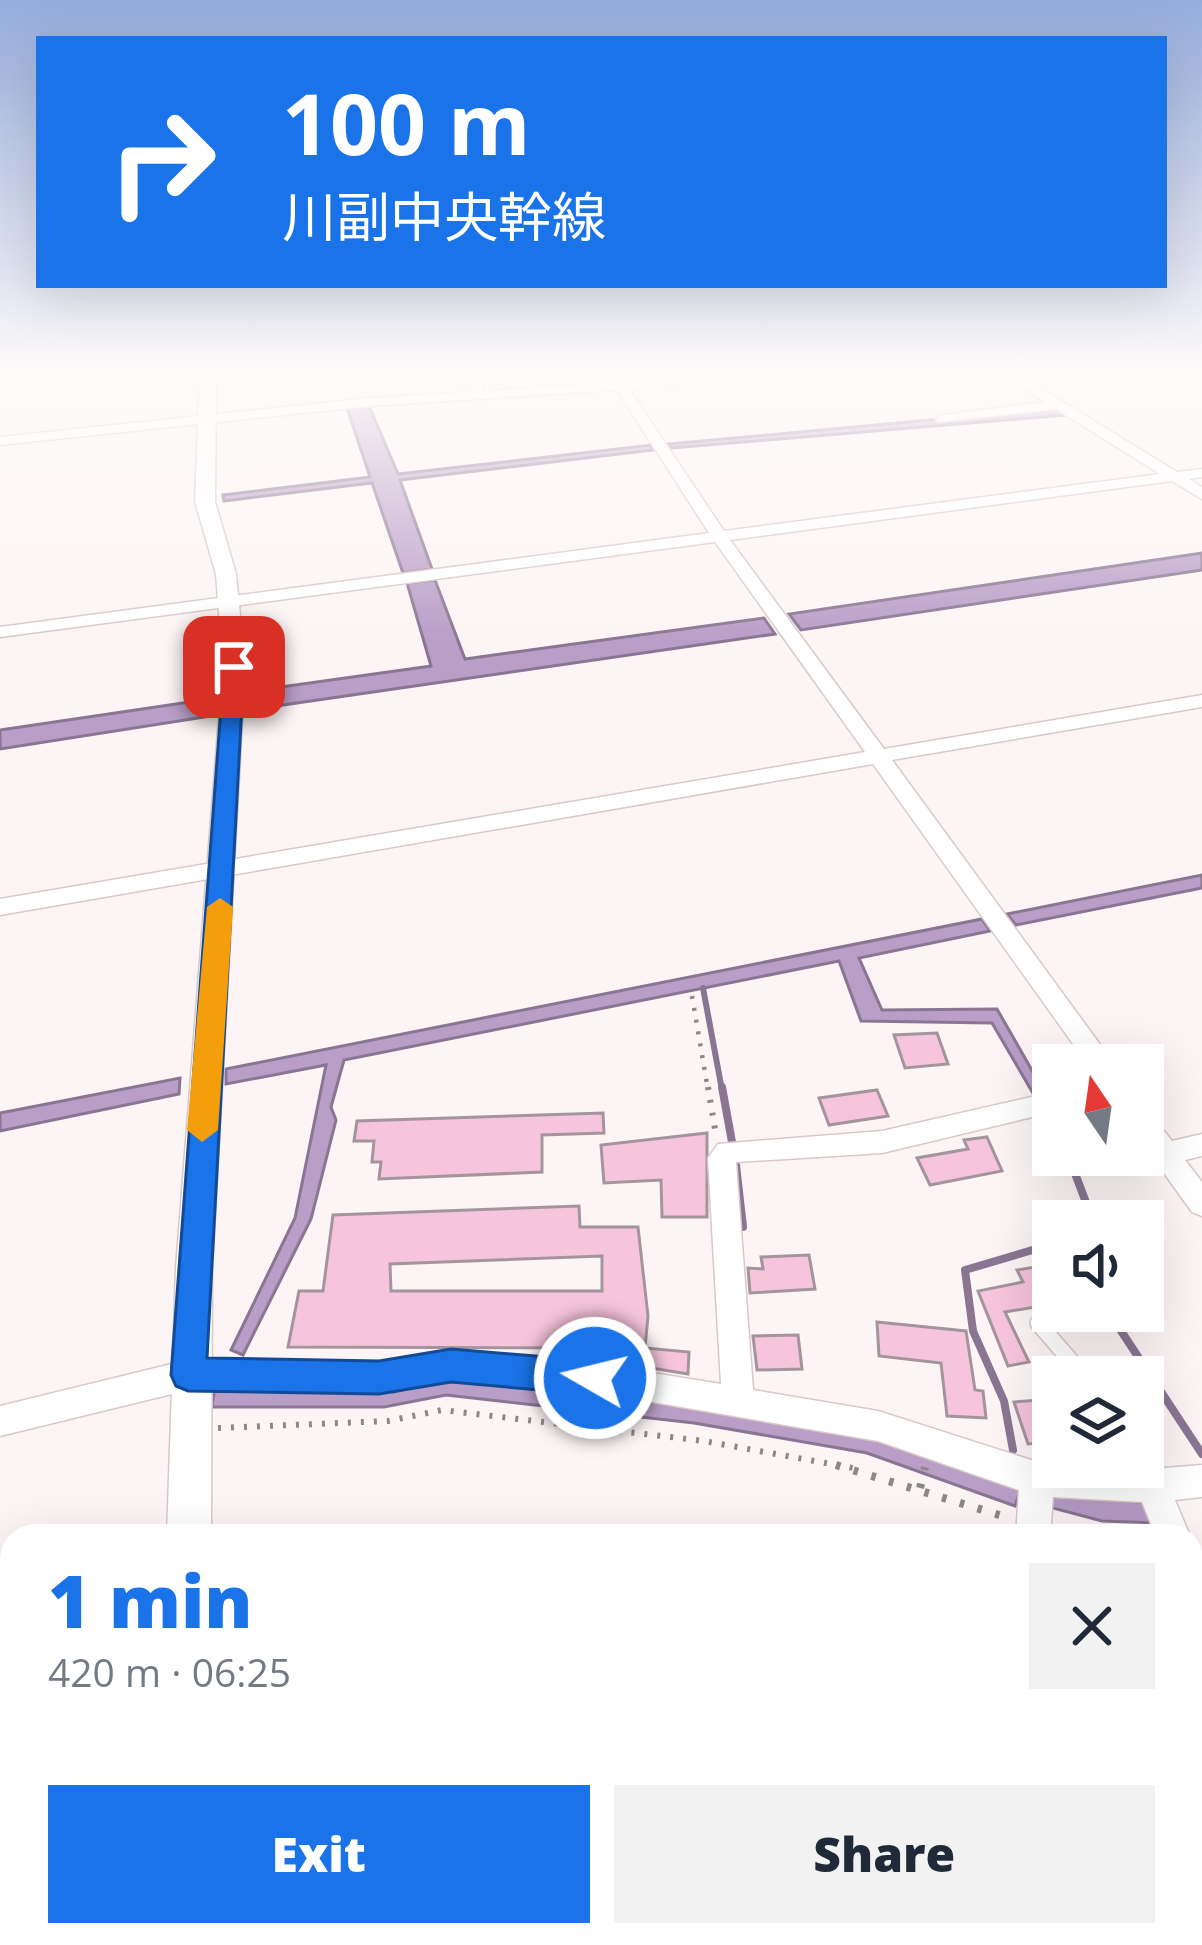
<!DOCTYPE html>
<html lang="en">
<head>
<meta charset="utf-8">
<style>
  body { margin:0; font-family:"Open Sans","Noto Sans JP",sans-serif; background:#f2f2f3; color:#1f2937; height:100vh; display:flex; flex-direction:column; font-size:45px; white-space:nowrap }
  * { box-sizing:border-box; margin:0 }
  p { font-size:39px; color:#747a83 }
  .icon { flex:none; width:66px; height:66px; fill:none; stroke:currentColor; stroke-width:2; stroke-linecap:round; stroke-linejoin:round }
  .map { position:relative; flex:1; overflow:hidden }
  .sheet { position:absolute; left:0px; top:1524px; width:1203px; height:423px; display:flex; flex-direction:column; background:#fff; border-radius:36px 36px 0 0; box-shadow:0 12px 48px #0002 }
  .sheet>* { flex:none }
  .banner { position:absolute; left:36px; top:36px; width:1131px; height:252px; border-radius:0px; box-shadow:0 12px 48px #0002; background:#1a73e8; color:#fff; overflow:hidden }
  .needle { width:78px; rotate:347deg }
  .buttons { position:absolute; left:1032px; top:1044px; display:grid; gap:24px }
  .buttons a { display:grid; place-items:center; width:132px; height:132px; border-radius:0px; background:#fff; box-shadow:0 12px 48px #0002; font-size:60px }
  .pin { position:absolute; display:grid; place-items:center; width:102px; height:102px; color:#fff; margin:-51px; border-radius:24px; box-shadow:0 6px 18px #0006 }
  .me { position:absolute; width:132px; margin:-66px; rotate:278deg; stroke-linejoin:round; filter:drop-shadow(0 0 9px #0008) }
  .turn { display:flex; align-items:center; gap:42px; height:252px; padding:0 48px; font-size:54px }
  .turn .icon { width:156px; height:156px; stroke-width:2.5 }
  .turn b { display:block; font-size:84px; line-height:102px }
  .round { display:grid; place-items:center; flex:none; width:126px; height:126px; border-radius:0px; background:#f2f2f3 }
  .headline { display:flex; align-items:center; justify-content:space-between; height:204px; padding:0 48px }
  h1 { font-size:72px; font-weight:800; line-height:90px; color:#1a73e8 }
  .button { display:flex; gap:24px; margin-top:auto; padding:24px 48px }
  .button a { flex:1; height:138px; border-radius:0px; background:#1a73e8; color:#fff; font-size:48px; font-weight:800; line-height:138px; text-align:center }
  .button a+a { background:#f2f2f3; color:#1f2937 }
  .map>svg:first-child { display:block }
  .water { fill:#b99ec8; stroke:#8a7693; stroke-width:3 }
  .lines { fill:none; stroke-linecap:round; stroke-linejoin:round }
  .stream-far1 { stroke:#8a7693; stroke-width:6 }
  .stream { stroke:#8a7693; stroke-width:8 }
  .building { fill:#f6c4dd; stroke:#a4959c; stroke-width:3; fill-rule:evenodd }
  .service-casing { stroke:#dac8c8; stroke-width:18 }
  .minor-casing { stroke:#dac8c8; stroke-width:3 }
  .tertiary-casing { stroke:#dac8c8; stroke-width:3 }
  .path-far2 { stroke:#8e8787; stroke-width:4.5; stroke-dasharray:3 9; stroke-linecap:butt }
  .path-far1 { stroke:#8e8787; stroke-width:6; stroke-dasharray:3 10; stroke-linecap:butt }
  .path { stroke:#8e8787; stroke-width:8; stroke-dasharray:4.5 14; stroke-linecap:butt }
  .service { stroke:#fff; stroke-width:15 }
  .minor { fill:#fff; fill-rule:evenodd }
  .tertiary { fill:#fff; fill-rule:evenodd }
  .route { fill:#1a73e8; stroke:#114b97; stroke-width:3 }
  .slow { fill:#f59e0b }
</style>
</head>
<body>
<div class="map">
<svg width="1202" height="1945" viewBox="0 0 1202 1945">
  <rect width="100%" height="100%" fill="#fdf5f5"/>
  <path class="water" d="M369 406 398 474 651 445 653 450 400 480 432 569 403 573 372 483 224 501 223 495 370 477 347 408Z
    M1058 408 1067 415 672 448 669 444Z
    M1202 553V570L801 630 789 614Z
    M435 580 465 659 764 618 775 634 255 709 253 691 431 666 407 583Z
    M210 699 211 716 0 749V730Z
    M1202 875V888L1016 925 1007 914Z
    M982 919 990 931 859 958 882 1010 997 1009 1046 1095H1034L992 1023 861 1021 839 961 344 1060 331 1107 336 1120 311 1219 243 1355 231 1350 295 1218 326 1065 226 1084V1069Z
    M180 1078 179 1094 0 1131V1113Z
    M456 1376 540 1383 878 1437 1021 1488 1015 1506 867 1453 694 1423 446 1395 384 1407H212L215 1387 394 1392Z
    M1052 1494 1149 1503 1157 1523 1102 1521 1049 1507Z"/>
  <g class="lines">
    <path class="stream-far1" d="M703 988 722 1090"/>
    <path class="stream" d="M722 1087 732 1142
      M1044 1111 1053 1127
      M1068 1155 1087 1205 1078 1221
      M736 1165 743 1227
      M1108 1311 1202 1454
      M1013 1450 1004 1401 973 1331 965 1270 1053 1244"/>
  </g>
  <path class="building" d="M937 1033 948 1064 905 1068 894 1035Z
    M877 1090 888 1116 829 1125 819 1098Z
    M603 1113 604 1133 542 1135V1172L379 1179 381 1162H372L374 1141H354L357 1121Z
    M707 1133V1217H662L661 1180 604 1183 601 1145Z
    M987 1137 1002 1171 930 1185 917 1158 968 1149 964 1140Z
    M579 1206 580 1227H638L648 1316 645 1348 689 1352 688 1374 609 1361 611 1348 288 1347 299 1291H323L333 1215ZM602 1256V1291H391L390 1264Z
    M809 1255 815 1289 750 1293 748 1268 763 1269 761 1257Z
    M1053 1264V1304L1005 1312 1029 1362 1008 1366 978 1291 1023 1282 1017 1270Z
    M877 1322 966 1331 975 1390 983 1391 986 1418 947 1416 941 1363 879 1356Z
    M798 1335 802 1369 757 1370 753 1336Z
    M1053 1399V1442L1028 1444 1014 1402Z"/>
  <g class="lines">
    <defs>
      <path id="service" d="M1038 1323 1085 1377"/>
      <path id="minor" d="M469 370H481L484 391 612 383 604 370H616L624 382 740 370H778L772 374 629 389 724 531 1160 474 1056 409 938 422 936 419 943 415 1045 402 997 370H1011L1177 472 1202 469V477L1189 479 1202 487V499L1172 481 730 540 884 749 1202 695V707L892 760 1115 1065H1088L873 764 0 915V899L865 752 715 542 0 637V627L709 533 617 390 370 406 0 445V437L370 398 471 392Z
        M1053 1092V1112L882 1153 736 1162 753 1390 878 1411 1053 1467 1152 1469 1202 1465V1497L1175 1500 1190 1536H1156L1142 1502 1053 1497 1050 1536H1016L1019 1490 878 1441 554 1385 451 1379 379 1392 188 1390 0 1436V1406L188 1360 379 1362 451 1351 554 1357 721 1384 708 1158 718 1144 882 1131Z
        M1143 1112 1152 1116 1172 1141 1202 1134V1156L1185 1160 1202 1182V1216L1192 1212 1143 1144Z
        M1191 1569 1202 1574V1637L1191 1632Z
        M1191 1862 1202 1864V1904L1191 1902Z
        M1066 1935H1108L1109 1945H1067Z"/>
      <path id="tertiary" d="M200 370H216L215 502 236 574 245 666 212 1268 211 1536H167L176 1268 223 666 216 574 195 502Z
        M163 1935H215V1945H163Z"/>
    </defs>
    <use href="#service" class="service-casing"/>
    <use href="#minor" class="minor-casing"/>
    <use href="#tertiary" class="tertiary-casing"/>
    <path class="path-far2" d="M692 996 708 1090"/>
    <path class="path-far1" d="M708 1087 716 1135
      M218 1428 388 1421 442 1410 704 1441 853 1468"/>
    <path class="path" d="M836 1465 1009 1518
      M920 1488 925 1467"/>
    <use href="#service" class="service"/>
    <use href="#minor" class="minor"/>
    <use href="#tertiary" class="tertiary"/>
  </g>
  <linearGradient id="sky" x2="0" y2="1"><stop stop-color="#95abdb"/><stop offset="0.58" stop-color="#fefafa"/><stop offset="1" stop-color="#fefafa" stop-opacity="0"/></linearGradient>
  <rect width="1202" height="642" fill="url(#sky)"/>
  <path class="route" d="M234 660 244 667 207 1358 379 1361 451 1349 595 1361 608 1366 613 1378 608 1390 595 1395 451 1382 379 1394 188 1391 176 1386 171 1375 224 667Z"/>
  <path class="slow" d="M220 898 233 907 218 1130 202 1142 187 1130 207 907Z"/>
</svg>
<div class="buttons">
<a><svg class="needle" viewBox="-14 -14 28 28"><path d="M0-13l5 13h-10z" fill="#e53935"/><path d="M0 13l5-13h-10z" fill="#747a83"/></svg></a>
<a><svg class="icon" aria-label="sound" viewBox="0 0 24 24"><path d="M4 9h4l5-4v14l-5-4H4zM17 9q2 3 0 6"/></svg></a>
<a><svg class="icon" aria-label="layers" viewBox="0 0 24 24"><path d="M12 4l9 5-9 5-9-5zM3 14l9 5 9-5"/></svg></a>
</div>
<div class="pin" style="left:234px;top:667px;background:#d93025"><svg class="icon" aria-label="arrive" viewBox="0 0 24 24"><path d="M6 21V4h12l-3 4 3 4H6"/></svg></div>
<svg class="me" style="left:595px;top:1378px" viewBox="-20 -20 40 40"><circle r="17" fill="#1a73e8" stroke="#fff" stroke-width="3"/><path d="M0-11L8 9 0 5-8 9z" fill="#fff"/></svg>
<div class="banner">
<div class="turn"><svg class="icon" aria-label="right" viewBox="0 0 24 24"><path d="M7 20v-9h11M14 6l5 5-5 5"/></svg><div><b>100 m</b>川副中央幹線</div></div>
</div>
<section class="sheet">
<div class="headline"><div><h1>1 min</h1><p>420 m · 06:25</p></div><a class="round"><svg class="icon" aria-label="close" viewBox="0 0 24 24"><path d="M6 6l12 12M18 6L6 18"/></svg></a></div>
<div class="button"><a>Exit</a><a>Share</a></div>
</section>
</div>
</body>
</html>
